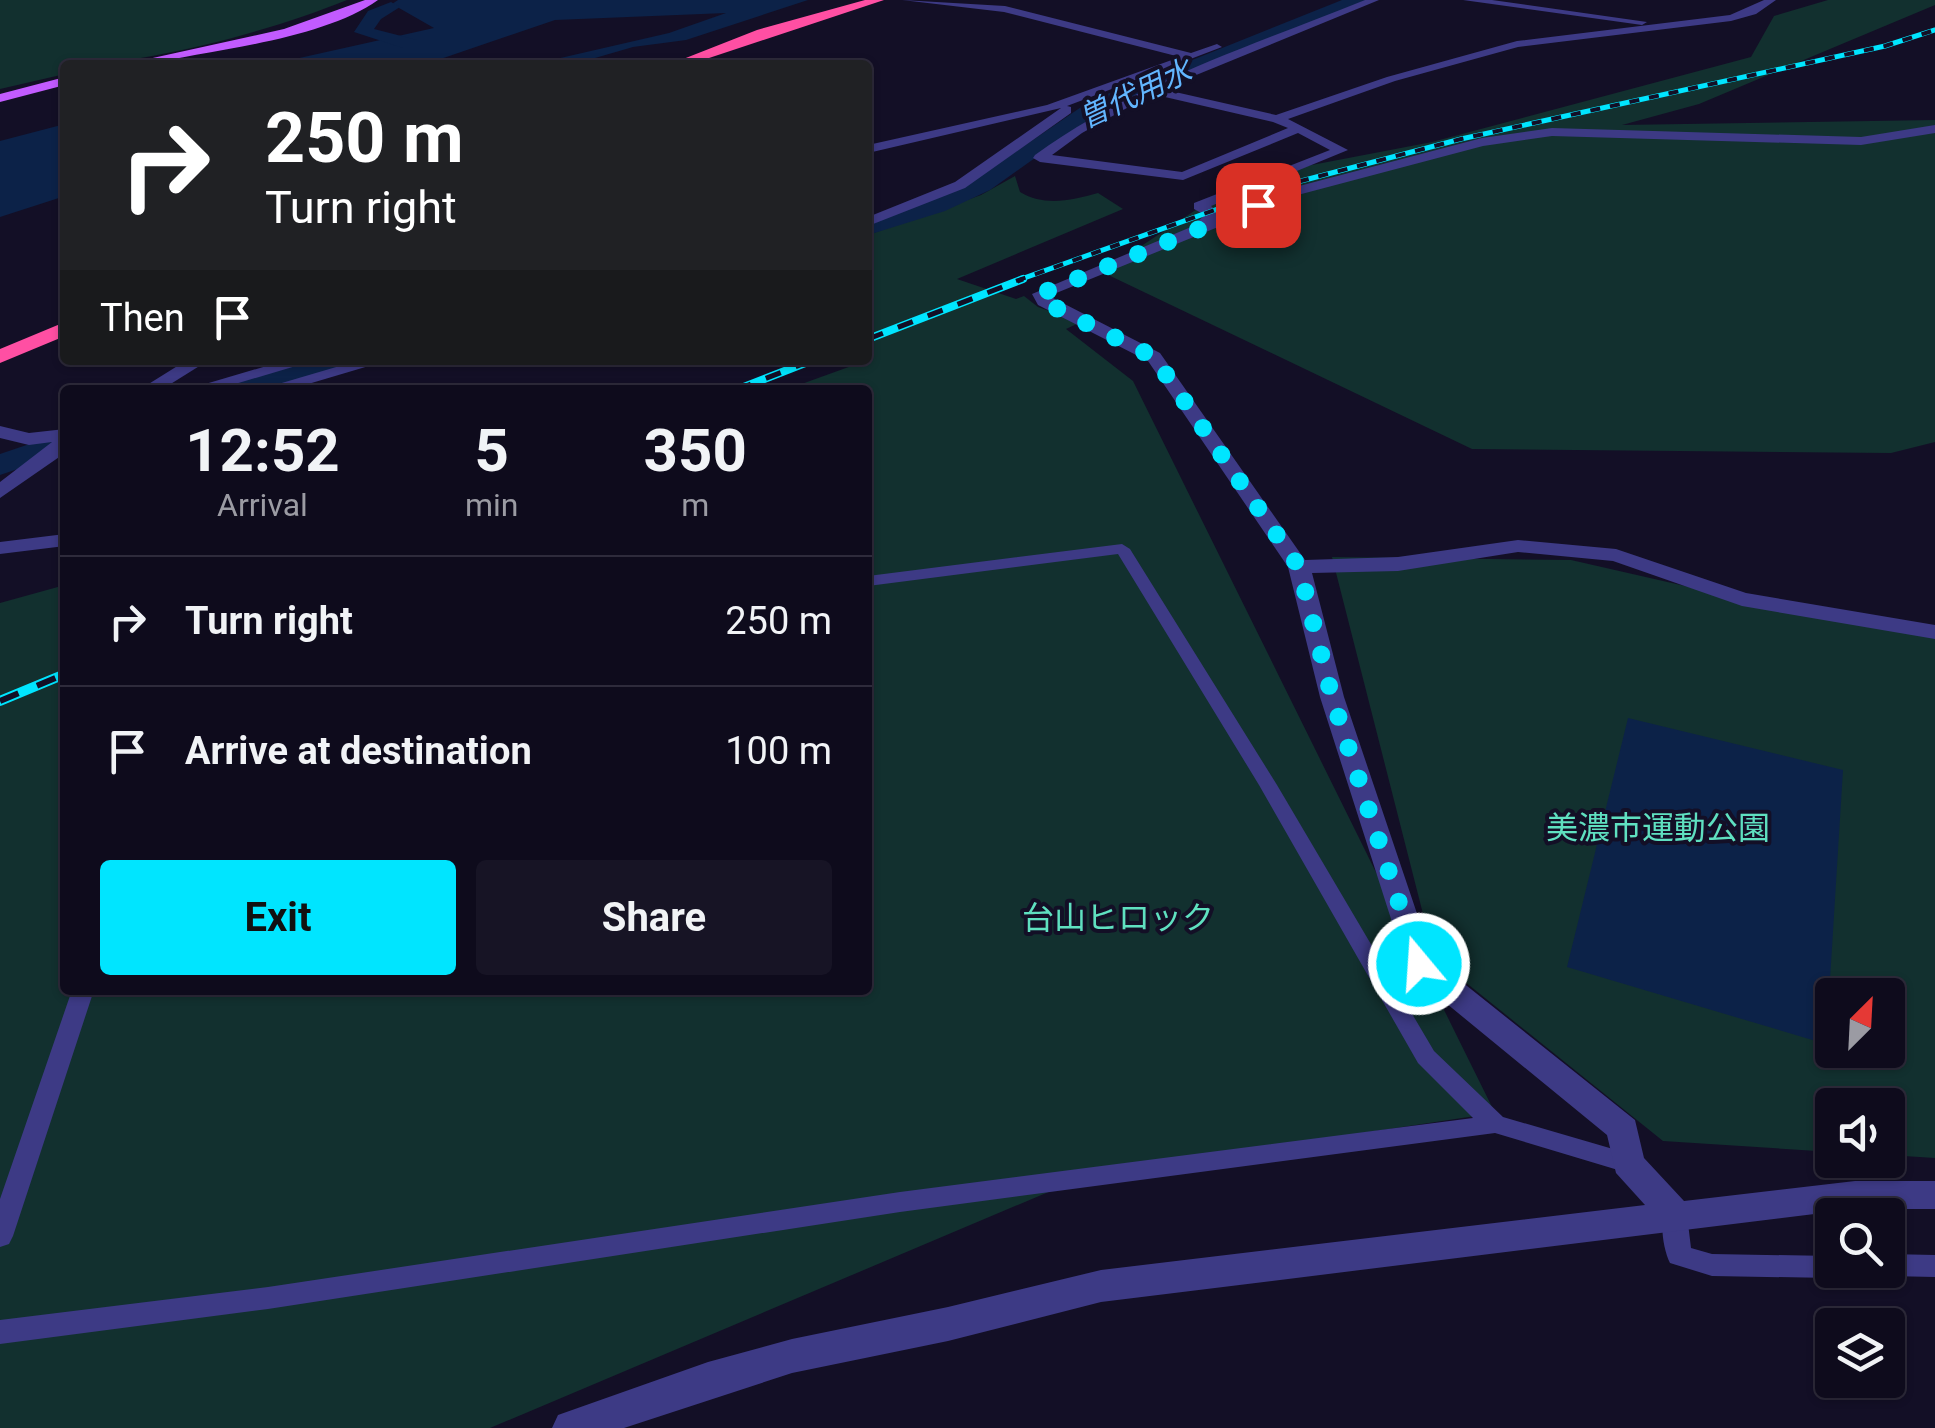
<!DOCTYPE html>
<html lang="en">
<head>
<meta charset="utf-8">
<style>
  body { margin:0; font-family:Roboto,"Noto Sans JP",sans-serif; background:#171425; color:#f1f3f6; height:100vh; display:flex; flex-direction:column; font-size:38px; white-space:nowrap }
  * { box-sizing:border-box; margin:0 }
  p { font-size:32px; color:#9b9ba3 }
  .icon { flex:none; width:55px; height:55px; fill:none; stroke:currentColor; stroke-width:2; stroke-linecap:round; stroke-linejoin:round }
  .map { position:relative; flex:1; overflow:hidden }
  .panel { position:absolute; left:60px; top:385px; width:812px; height:610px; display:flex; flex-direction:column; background:#0e0b1c; border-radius:10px; box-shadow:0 2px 8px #0004,0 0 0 2px #2e2b3b }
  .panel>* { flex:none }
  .top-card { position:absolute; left:60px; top:60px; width:812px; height:305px; border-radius:10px; box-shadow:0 2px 8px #0004,0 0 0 2px #2e2b3b; background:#202124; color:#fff; overflow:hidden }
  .needle { width:65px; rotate:24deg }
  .buttons { position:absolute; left:1815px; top:978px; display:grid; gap:20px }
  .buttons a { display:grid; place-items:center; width:90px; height:90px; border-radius:10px; background:#0e0b1c; box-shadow:0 2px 8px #0004,0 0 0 2px #2e2b3b; font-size:50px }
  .pin { position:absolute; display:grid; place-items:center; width:85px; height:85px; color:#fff; margin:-42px; border-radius:20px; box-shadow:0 5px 15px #0006 }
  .me { position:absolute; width:110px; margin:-55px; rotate:342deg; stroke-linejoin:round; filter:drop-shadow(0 0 8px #0008) }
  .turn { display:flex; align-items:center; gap:35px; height:210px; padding:0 40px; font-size:45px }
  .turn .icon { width:130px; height:130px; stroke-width:2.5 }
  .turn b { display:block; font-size:70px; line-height:85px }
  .then { display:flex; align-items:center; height:95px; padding:0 40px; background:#0003; gap:20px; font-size:38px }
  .eta { display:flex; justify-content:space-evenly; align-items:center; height:170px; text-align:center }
  .eta b { font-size:60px; font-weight:700; line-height:70px }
  .action { display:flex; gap:20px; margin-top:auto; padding:20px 40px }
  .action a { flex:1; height:115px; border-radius:10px; background:#00e5ff; color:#111; font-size:40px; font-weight:700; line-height:115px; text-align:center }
  .action a+a { background:#171425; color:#f1f3f6 }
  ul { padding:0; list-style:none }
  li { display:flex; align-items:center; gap:30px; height:130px; padding:0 40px; border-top:2px solid #2e2b3b }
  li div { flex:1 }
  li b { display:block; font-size:38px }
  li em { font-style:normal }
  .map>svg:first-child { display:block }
  .green { fill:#12302f; fill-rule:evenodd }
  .water { fill:#0c2248 }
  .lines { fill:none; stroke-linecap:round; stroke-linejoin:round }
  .canal { fill:#0c2248; fill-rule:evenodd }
  .lane { fill:#3d3a85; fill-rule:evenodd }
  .street { fill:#3d3a85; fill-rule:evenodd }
  .primary { fill:#c25bff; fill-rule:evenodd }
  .highway { fill:#ff4fa3; fill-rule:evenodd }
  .rail-far2-casing { stroke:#00e5ff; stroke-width:5 }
  .rail-far1-casing { stroke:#00e5ff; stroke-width:8 }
  .rail-casing { stroke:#00e5ff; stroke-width:10 }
  .rail-far2 { stroke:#130f26; stroke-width:4; stroke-dasharray:10; stroke-linecap:butt }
  .rail-far1 { stroke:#130f26; stroke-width:5; stroke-dasharray:16; stroke-linecap:butt }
  .rail { stroke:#130f26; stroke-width:6; stroke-dasharray:20; stroke-linecap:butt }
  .route { stroke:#00e5ff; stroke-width:18; stroke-dasharray:0 32.4 }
  .labels { text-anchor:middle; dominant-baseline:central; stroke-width:8; stroke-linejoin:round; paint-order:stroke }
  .far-water-label { font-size:30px; font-style:italic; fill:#62b6ff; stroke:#130f26 }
  .park-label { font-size:32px; fill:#5fe0c0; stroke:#130f26 }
</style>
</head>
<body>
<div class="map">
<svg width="1935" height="1428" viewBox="0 0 1935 1428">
  <rect width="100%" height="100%" fill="#130f26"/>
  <path class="green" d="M0 0H347C271 31 146 65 65 65V74L0 89Z
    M1828 0H1935V5L1699 104 1622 125 1935 120V442L1891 453 1472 449 1102 272 1244 178 1432 142 1751 57 1774 16Z
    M1015 176 1020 192C1045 207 1072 200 1098 193L1123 209 957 279 1016 299 1024 296 1038 307 1081 322 1066 329 1133 381 1495 1113 1091 1174 490 1428H0V603L65 585V990H868V390H785L868 360V235L981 195Z
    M1332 557 1571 560 1742 599 1935 634V1158L1888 1155V1105H1832V1152L1663 1141 1434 957ZM1832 995H1888V1050H1832Z"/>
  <path class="water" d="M398 0H808L686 40 633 47 571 65H530L669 33 726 13 555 20 423 65H268L434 28 392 4Z
    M65 124V196L0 217V141Z
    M1628 718 1843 770 1826 1044 1567 967Z"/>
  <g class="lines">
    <path class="canal" d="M1342 0H1366L1104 109 990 190 945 211 868 235V220L927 201 974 180 1090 101Z
      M391 2 400 7 381 19 374 29 417 40V48H403L354 32 368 11Z
      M313 360H364L360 366 267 390H216L220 383Z
      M65 432V453L0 475V454Z"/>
    <path class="lane" d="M1122 544 1130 549 1277 785 1434 1051 1503 1117 1637 1156 1640 1163 1637 1170 1628 1173 1495 1133 900 1212 268 1309 0 1344V1320L268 1287 900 1192 1473 1118 1418 1063 1259 785 1118 554 868 586V576Z
      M72 990H94L13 1236 9 1244 0 1247V1199Z
      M1675 1205 1684 1208 1687 1215 1691 1248 1712 1254 1832 1256V1270H1843L1841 1275 1832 1278 1712 1276 1670 1263C1663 1249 1659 1221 1666 1208Z
      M1888 1254 1935 1255V1277L1888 1276 1879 1273 1878 1270H1888Z"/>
    <path class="street" d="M902 0 1005 6 1191 53 1217 44 1222 47 1067 106 1071 107V113L965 188 868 226V217L955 182 1061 108 868 153V145L1047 105 1180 57 1004 12Z
      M1365 0H1379L1162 89 1276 115 1387 77 1517 41 1730 15 1764 0H1776L1756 14 1731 21 1518 47 1395 81 1288 119 1348 150 1211 206 1221 215 1284 190 1482 138 1552 128 1861 137 1935 125V133L1861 145 1552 136 1483 146 1294 196 1049 296 1160 353 1305 560 1398 557 1518 540 1616 549 1746 593 1935 625V639L1742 606 1613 561 1518 552 1398 571 1312 573 1344 697 1432 958 1635 1120 1644 1158 1684 1201 1855 1181H1935V1209H1855L1101 1302 948 1341 792 1373 624 1428H552L558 1415 708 1362 792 1339 948 1307 1101 1270 1645 1205 1616 1173 1607 1135 1408 972 1320 697 1288 567 1148 361 1038 305 1032 294 1191 227 1205 215 1194 209V203L1330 150 1298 133 1183 180 1040 162 1033 158 1035 155C1136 82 1251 46 1365 0ZM1152 94 1273 122 1288 128 1182 172 1052 155 1082 133Z
      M1463 0H1492L1647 22 1642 25Z
      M187 360H209L161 390H139Z
      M287 360H316L215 390H185Z
      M360 360H389L288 390H258Z
      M0 426 29 433 65 429V453L0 498V482L52 442 29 445 0 438Z
      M65 534V546L0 554V542Z"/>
    <path class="primary" d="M365 0H378C322 40 211 50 143 65H121L284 29Z
      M65 77V85L0 102V94Z"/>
    <path class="highway" d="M865 0H884L688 65H668L757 30Z
      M65 322V336L0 363V349Z"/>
    <defs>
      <path id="rail-far2" d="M1016 281 1282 186 1461 139 1885 46 1935 30"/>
      <path id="rail-far1" d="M868 339 1023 279
        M736 390 813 360"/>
      <path id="rail" d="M0 701 65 674"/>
    </defs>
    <use href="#rail-far2" class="rail-far2-casing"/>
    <use href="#rail-far1" class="rail-far1-casing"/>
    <use href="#rail" class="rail-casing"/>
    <use href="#rail-far2" class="rail-far2"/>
    <use href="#rail-far1" class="rail-far1"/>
    <use href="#rail" class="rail"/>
  </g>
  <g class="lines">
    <path class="route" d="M1258 205 1040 294 1044 302 1154 357 1299 567 1332 697 1419 964"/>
  </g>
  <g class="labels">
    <g class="far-water-label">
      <text transform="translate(1135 94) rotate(-25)">曽代用水</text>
    </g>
    <g class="park-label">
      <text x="1658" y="828">美濃市運動公園</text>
      <text x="1118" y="918">台山ヒロック</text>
    </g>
  </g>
</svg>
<div class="buttons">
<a><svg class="needle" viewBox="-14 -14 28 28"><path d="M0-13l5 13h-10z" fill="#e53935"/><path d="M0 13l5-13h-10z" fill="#9b9ba3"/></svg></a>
<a><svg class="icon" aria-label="sound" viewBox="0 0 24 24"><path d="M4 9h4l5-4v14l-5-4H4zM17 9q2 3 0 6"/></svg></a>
<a><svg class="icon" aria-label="search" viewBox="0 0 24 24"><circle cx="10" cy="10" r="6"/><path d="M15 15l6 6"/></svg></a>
<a><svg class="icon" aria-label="layers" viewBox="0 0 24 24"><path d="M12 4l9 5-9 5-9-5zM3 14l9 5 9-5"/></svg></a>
</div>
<div class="pin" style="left:1258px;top:205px;background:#d93025"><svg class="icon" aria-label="arrive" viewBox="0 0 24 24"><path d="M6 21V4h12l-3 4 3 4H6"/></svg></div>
<svg class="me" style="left:1419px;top:964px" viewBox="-20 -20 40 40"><circle r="17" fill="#00e5ff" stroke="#fff" stroke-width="3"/><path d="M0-11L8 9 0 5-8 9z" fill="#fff"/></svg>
<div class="top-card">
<div class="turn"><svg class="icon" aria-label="right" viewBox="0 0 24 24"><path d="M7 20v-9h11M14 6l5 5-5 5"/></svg><div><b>250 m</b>Turn right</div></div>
<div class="then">Then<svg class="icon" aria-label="arrive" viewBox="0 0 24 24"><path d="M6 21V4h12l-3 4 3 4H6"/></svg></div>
</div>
<section class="panel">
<div class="eta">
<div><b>12:52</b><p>Arrival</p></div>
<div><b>5</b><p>min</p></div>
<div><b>350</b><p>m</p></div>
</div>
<ul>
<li><svg class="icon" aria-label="right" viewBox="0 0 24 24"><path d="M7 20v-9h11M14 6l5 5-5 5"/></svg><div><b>Turn right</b></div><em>250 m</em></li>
<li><svg class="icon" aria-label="arrive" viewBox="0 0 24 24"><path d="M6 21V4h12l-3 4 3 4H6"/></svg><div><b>Arrive at destination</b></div><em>100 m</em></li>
</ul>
<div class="action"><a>Exit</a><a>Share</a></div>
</section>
</div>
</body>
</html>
